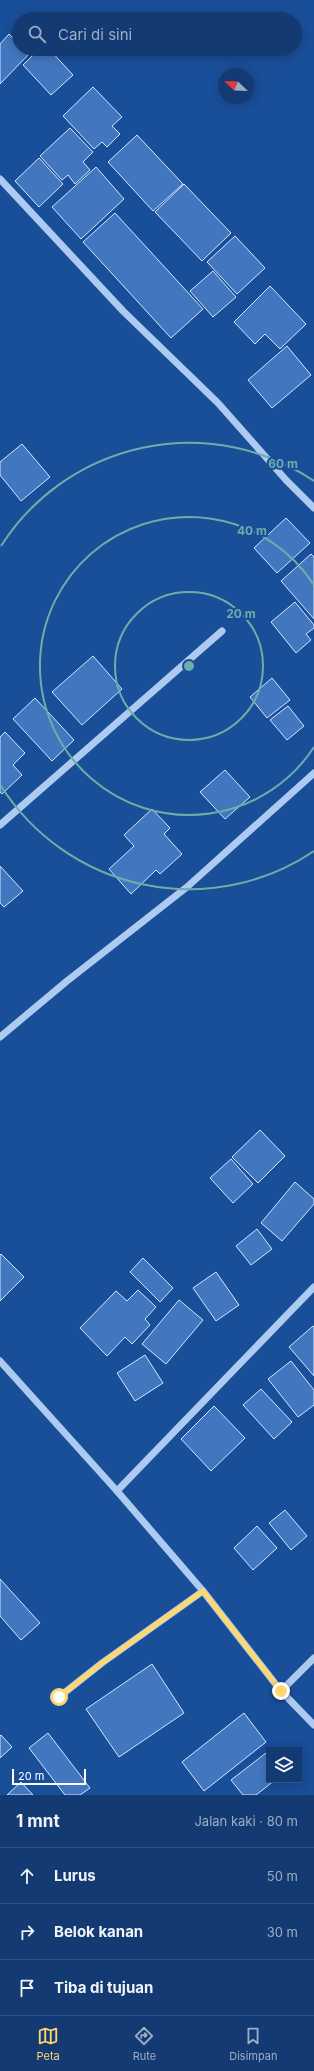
<!DOCTYPE html>
<html lang="id">
<head>
<meta charset="utf-8">
<style>
  body { margin:0; font-family:Inter,sans-serif; background:#1c4177; color:#f1f3f6 }
  .controls { position:absolute; right:12px; bottom:12px; display:grid; overflow:hidden; border-radius:0px; box-shadow:0 2px 10px #0003 }
  .controls button { width:36px; height:36px; display:grid; place-items:center; padding:0; border:0; border-bottom:1px solid #325484; background:#133a72; color:#f1f3f6; font:20px sans-serif }
  .compass { position:absolute; left:218px; top:68px; width:36px; height:36px; border-radius:50%; background:#133a72; box-shadow:0 2px 10px #0003; rotate:293deg }
  .scale { position:absolute; left:12px; bottom:10px; width:74px; box-sizing:border-box; padding-left:4px; border:2px solid #fff; border-top:0; font-size:11px; line-height:14px; white-space:nowrap; color:#fff; -webkit-text-stroke:3px #194e98; paint-order:stroke }
  .stop { position:absolute; width:12px; height:12px; margin:-9px; border:3px solid #ffd86d; border-radius:50%; background:#fff }
  .stop.end { background:#ffd86d; border-color:#fff; box-shadow:0 1px 4px #0008 }
  .list { margin:0; padding:0; list-style:none }
  h2 { display:flex; justify-content:space-between; align-items:center; height:52px; margin:0; padding:0 16px; font-size:17px }
  h2 small { font-size:13px; font-weight:400; color:#9dadc4 }
  .list li { display:grid; grid-template-columns:26px 1fr auto; gap:12px; align-items:center; box-sizing:border-box; height:56px; padding:0 16px; border-top:1px solid #325484 }
  .list b { display:block; font-size:15px; white-space:nowrap }
  .list em { font-size:13px; font-style:normal; color:#9dadc4 }
  .icon { flex:none; width:22px; height:22px; fill:none; stroke:currentColor; stroke-width:2; stroke-linecap:round; stroke-linejoin:round }
  .map { position:relative; flex:none; width:314px; height:1795px; overflow:hidden }
  .search { position:absolute; background:#133a72; box-shadow:0 2px 10px #0003; left:12px; right:12px; top:12px; height:44px; display:flex; align-items:center; gap:10px; box-sizing:border-box; padding:0 14px; border-radius:22px; color:#9dadc4; font-size:15px }
  .sheet { height:220px; background:#133a72 }
  nav { display:flex; justify-content:space-around; align-items:center; box-sizing:border-box; height:56px; border-top:1px solid #325484; background:#133a72; font-size:11px; color:#9dadc4 }
  nav a { display:grid; justify-items:center; gap:2px }
  nav .on { color:#ffd86d }
  .map>svg:first-child { display:block }
  .building { fill:#4277bf; stroke:#d5e5fc }
  .lines { fill:none; stroke-linecap:round; stroke-linejoin:round }
  .minor { stroke:#adcaf1; stroke-width:7 }
  .route { stroke:#ffd86d; stroke-width:5 }
  .ring { fill:none; stroke:#6fada8; stroke-width:2 }
  .centre { fill:#6fada8; stroke:#194e98; stroke-width:2 }
  .ring-label { font-size:12px; text-anchor:middle; font-weight:bold; fill:#6fada8; stroke:#194e98; stroke-width:4; stroke-linejoin:round; paint-order:stroke }
</style>
</head>
<body>
<div class="map">
<svg width="314" height="1795" viewBox="0 0 314 1795">
  <rect width="100%" height="100%" fill="#194e98"/>
  <g class="building">
    <polygon points="9,34 19,44 19,49 24,49 29,54 0,84 0,44"/>
    <polygon points="39,49 49,49 73,75 51,95 23,65"/>
    <polygon points="93,87 122,117 112,126 120,134 107,147 102,142 94,149 63,116"/>
    <polygon points="70,128 93,152 83,162 90,170 75,184 68,175 62,180 40,156"/>
    <polygon points="137,135 183,184 153,211 108,162"/>
    <polygon points="39,158 63,184 39,207 15,181"/>
    <polygon points="96,167 124,199 81,239 52,207"/>
    <polygon points="184,184 231,233 202,261 155,212"/>
    <polygon points="115,213 203,309 171,338 83,242"/>
    <polygon points="235,236 265,268 237,294 207,262"/>
    <polygon points="213,271 236,297 213,317 190,291"/>
    <polygon points="270,286 306,324 280,349 265,334 255,344 234,322"/>
    <polygon points="287,346 311,375 272,408 248,380"/>
    <polygon points="22,444 50,477 21,501 0,475 0,462"/>
    <polygon points="286,518 310,543 277,573 254,548"/>
    <polygon points="311,554 314,557 314,619 281,581"/>
    <polygon points="295,602 314,625 314,628 306,634 311,640 296,653 271,622"/>
    <polygon points="93,656 122,689 82,725 52,692"/>
    <polygon points="272,678 290,700 267,718 250,697"/>
    <polygon points="35,698 74,740 52,761 13,719"/>
    <polygon points="288,706 304,726 287,740 270,720"/>
    <polygon points="5,732 25,753 13,765 22,775 2,794 0,792 0,737"/>
    <polygon points="225,770 250,797 225,819 200,792"/>
    <polygon points="152,809 170,828 164,834 182,854 160,874 156,870 131,894 109,869 134,846 124,835"/>
    <polygon points="0,866 23,891 4,907 0,903"/>
    <polygon points="260,1130 285,1156 258,1183 232,1157"/>
    <polygon points="231,1159 253,1184 233,1203 210,1178"/>
    <polygon points="295,1182 314,1199 314,1204 282,1241 261,1223"/>
    <polygon points="257,1229 272,1249 251,1265 236,1246"/>
    <polygon points="1,1254 24,1277 0,1301 0,1255"/>
    <polygon points="143,1258 173,1288 160,1302 130,1272"/>
    <polygon points="216,1272 239,1305 216,1321 193,1288"/>
    <polygon points="138,1290 156,1307 145,1319 150,1325 132,1344 125,1337 107,1356 80,1328 116,1291 127,1301"/>
    <polygon points="179,1300 203,1320 166,1364 142,1344"/>
    <polygon points="313,1326 314,1327 314,1376 289,1347"/>
    <polygon points="145,1355 163,1383 135,1401 117,1373"/>
    <polygon points="291,1361 314,1390 314,1405 298,1417 268,1379"/>
    <polygon points="261,1389 292,1422 274,1439 243,1405"/>
    <polygon points="214,1406 245,1438 211,1471 181,1439"/>
    <polygon points="285,1510 307,1536 291,1550 269,1523"/>
    <polygon points="257,1526 277,1548 253,1570 234,1548"/>
    <polygon points="0,1579 40,1623 21,1640 0,1616"/>
    <polygon points="152,1664 184,1713 119,1757 86,1709"/>
    <polygon points="244,1713 266,1742 204,1791 182,1762"/>
    <polygon points="48,1733 90,1788 80,1795 65,1795 29,1748"/>
    <polygon points="1,1735 12,1747 0,1758 0,1736"/>
    <polygon points="266,1753 269,1758 269,1780 275,1780 256,1795 243,1795 231,1780"/>
    <polygon points="21,1782 33,1795 7,1795"/>
  </g>
  <g class="lines">
    <g class="minor">
      <polyline points="0,179 123,311 218,403 286,480 314,508"/>
      <polyline points="0,825 222,631"/>
      <polyline points="0,1037 67,981 187,887 314,773"/>
      <polyline points="0,1361 117,1491 203,1591 281,1691 314,1725"/>
      <polyline points="117,1491 314,1287"/>
      <polyline points="281,1691 314,1658"/>
      <polyline points="59,1697 102,1663 203,1591"/>
    </g>
  </g>
  <g class="lines">
    <polyline class="route" points="59,1697 102,1663 203,1591 281,1691"/>
  </g>
  <g class="ring">
    <circle cx="189" cy="666" r="74"/>
    <path d="M314 747A149 149 0 1 1 314 585"/>
    <path d="M314 851A223 223 0 0 1 1 786M1 546A223 223 0 0 1 314 481"/>
  </g>
  <circle cx="189" cy="666" r="6" class="centre"/>
  <g class="ring-label">
    <text x="283" y="468">60 m</text>
    <text x="252" y="535">40 m</text>
    <text x="241" y="618">20 m</text>
  </g>
</svg>
<div class="controls">
<button><svg class="icon" aria-label="layers" viewBox="0 0 24 24"><path d="M12 4l9 5-9 5-9-5zM3 14l9 5 9-5"/></svg></button>
</div>
<svg class="compass" viewBox="-18 -18 36 36"><path d="M0-13l5 13h-10z" fill="#e53935"/><path d="M0 13l5-13h-10z" fill="#9dadc4"/></svg>
<div class="scale">20 m</div>
<div class="stop" style="left:59px;top:1697px"></div>
<div class="stop end" style="left:281px;top:1691px"></div>
<div class="search"><svg class="icon" aria-label="search" viewBox="0 0 24 24"><circle cx="10" cy="10" r="6"/><path d="M15 15l6 6"/></svg>Cari di sini</div>
</div>
<section class="sheet">
<h2>1 mnt<small>Jalan kaki · 80 m</small></h2>
<ul class="list">
<li><svg class="icon" aria-label="ahead" viewBox="0 0 24 24"><path d="M12 20V5M6 11l6-6 6 6"/></svg><div><b>Lurus</b></div><em>50 m</em></li>
<li><svg class="icon" aria-label="right" viewBox="0 0 24 24"><path d="M7 20v-9h11M14 6l5 5-5 5"/></svg><div><b>Belok kanan</b></div><em>30 m</em></li>
<li><svg class="icon" aria-label="arrive" viewBox="0 0 24 24"><path d="M6 21V4h12l-3 4 3 4H6"/></svg><div><b>Tiba di tujuan</b></div></li>
</ul>
</section>
<nav>
<a class="on"><svg class="icon" aria-label="map" viewBox="0 0 24 24"><path d="M3 6l6-2 6 2 6-2v14l-6 2-6-2-6 2zM9 4v14M15 6v14"/></svg>Peta</a>
<a><svg class="icon" aria-label="directions" viewBox="0 0 24 24"><path d="M12 3l9 9-9 9-9-9zM9 14v-3h6M13 9l2 2-2 2"/></svg>Rute</a>
<a><svg class="icon" aria-label="saved" viewBox="0 0 24 24"><path d="M7 4h10v16l-5-4-5 4z"/></svg>Disimpan</a>
</nav>
</body>
</html>
